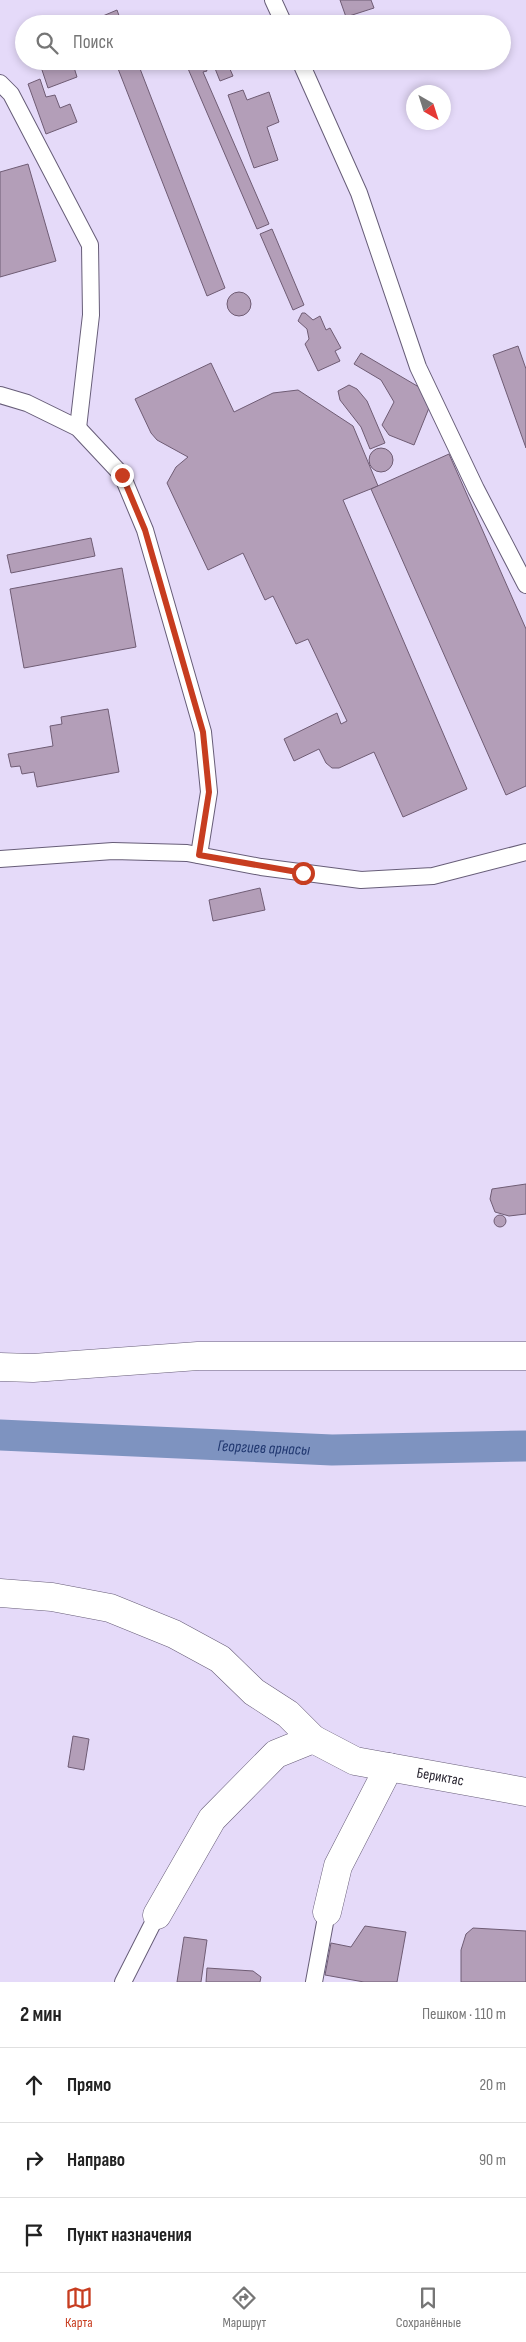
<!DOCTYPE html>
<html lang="ru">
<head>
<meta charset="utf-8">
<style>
  body { margin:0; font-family:"Sofia Sans Condensed",sans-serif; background:#f2f2f2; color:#222 }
  .compass { position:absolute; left:406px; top:85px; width:45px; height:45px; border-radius:50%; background:#fff; box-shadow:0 2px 8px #0003; rotate:141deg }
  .stop { position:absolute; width:15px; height:15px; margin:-11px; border:4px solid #c73d20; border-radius:50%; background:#fff }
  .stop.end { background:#c73d20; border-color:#fff; box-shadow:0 1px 5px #0008 }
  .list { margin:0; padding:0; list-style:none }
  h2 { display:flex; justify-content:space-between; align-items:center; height:65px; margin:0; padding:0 20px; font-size:21px }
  h2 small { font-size:16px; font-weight:400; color:#767676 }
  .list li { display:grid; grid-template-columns:32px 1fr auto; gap:15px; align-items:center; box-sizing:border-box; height:75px; padding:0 20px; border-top:1px solid #e0e0e0 }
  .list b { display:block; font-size:19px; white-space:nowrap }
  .list em { font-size:16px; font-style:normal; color:#767676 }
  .icon { flex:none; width:28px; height:28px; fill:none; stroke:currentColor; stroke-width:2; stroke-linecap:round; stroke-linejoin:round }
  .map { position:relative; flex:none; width:526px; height:1982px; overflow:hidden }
  .search { position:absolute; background:#fff; box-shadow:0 2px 8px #0003; left:15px; right:15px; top:15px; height:55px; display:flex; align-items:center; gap:12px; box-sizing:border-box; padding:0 18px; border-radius:28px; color:#767676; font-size:19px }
  .sheet { height:290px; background:#fff }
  nav { display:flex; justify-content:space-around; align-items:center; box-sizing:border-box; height:70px; border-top:1px solid #e0e0e0; background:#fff; font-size:14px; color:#767676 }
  nav a { display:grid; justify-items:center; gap:2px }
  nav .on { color:#c73d20 }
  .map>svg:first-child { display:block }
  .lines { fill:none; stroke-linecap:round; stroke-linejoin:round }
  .canal { stroke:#7e93c0; stroke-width:31 }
  .building { fill:#b39eb8; stroke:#6f5c74 }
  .lane-casing { stroke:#675d78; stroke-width:18 }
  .street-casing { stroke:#675d78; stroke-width:29 }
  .lane { stroke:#fff; stroke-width:16 }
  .street { stroke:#fff; stroke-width:28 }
  .route { stroke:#c73d20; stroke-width:6 }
  .labels { text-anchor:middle; stroke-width:4; stroke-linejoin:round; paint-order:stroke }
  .street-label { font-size:15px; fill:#27232f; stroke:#e5daf9 }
  .water-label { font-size:16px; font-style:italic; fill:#20376f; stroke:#e5daf9 }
</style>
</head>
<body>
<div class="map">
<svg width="526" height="1982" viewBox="0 0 526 1982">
  <rect width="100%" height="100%" fill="#e5daf9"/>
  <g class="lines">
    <path class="canal" id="s1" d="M0,1435L332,1450L526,1446"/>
  </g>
  <g class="building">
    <polygon points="340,0 371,0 374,8 346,17"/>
    <polygon points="117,10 122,24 101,24 98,18"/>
    <polygon points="221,18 223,24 205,24"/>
    <polygon points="39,61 72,61 77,77 48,88"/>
    <polygon points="115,61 137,61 225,288 207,296"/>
    <polygon points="187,61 203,61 207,71 203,72 269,224 257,229 186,64"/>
    <polygon points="212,61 239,61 239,63 229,67 233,76 220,81"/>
    <polygon points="40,79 46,97 55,95 60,108 70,104 77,122 46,134 28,84"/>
    <polygon points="243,90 247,100 269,92 279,122 267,127 278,160 254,168 228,95"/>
    <polygon points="28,164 56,261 0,277 0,172"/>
    <polygon points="272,229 304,305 293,310 260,234"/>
    <circle cx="239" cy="304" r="12"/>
    <polygon points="302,313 305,313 313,320 320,316 326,330 330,328 341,348 335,351 340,361 318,371 305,344 309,339 307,329 298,321"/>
    <polygon points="518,346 526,369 526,448 493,355"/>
    <polygon points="361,353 424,390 431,403 414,445 389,435 382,425 394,402 381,380 354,364"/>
    <polygon points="211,363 234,412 273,393 298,390 353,426 378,486 343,500 467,789 403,817 374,752 339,768 332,768 326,763 319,749 294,761 284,739 337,713 341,724 347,721 308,639 296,644 273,596 265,600 243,553 208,570 167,483 176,467 188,457 157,440 151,433 135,399"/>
    <polygon points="349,385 357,389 367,401 385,443 370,449 361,427 340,400 338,391"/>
    <circle cx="381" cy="460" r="12"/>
    <polygon points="449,454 526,629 526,786 506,795 371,489"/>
    <polygon points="91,538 95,556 11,573 7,555"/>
    <polygon points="122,568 136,647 24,668 10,589"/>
    <polygon points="108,709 119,772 37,787 34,772 22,774 20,766 11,767 8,754 53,746 50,726 62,724 61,717"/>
    <polygon points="260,888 265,910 213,921 209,900"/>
    <polygon points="526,1184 526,1214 509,1216 495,1212 490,1199 492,1189"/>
    <circle cx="500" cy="1221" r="6"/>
    <polygon points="73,1736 89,1739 84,1770 68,1767"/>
    <polygon points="365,1926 406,1932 397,1982 364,1982 325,1975 331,1943 351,1947"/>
    <polygon points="473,1928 526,1931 526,1982 461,1982 461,1950 466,1934"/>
    <polygon points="184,1937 207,1940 201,1982 177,1982"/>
    <polygon points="207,1968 253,1971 261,1977 260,1982 206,1982"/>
  </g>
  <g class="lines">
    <g class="lane-casing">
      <g id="lane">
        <polyline points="273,0 284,24"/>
        <polyline points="300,61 359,193 418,367 476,489 526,585"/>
        <polyline points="0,83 11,94 90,245 91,315 78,428"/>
        <polyline points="0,395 27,403 78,428 122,475 145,530 203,732 209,792 199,855"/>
        <polyline points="0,859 113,851 187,853 261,867 361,880 433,876 526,852"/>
        <polyline points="123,1982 157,1915"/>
        <polyline points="314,1982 327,1912"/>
      </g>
    </g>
    <g class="street-casing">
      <g id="street">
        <polyline points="0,1367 33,1368 198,1356 526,1356"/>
        <path id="s2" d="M0,1593L52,1597L110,1608L174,1634L220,1659L254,1692L288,1714L313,1739L355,1761L526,1792"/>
        <polyline points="327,1912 338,1866 389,1767"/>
        <polyline points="157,1915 212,1819 276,1754 313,1739"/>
      </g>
    </g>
    <use href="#lane" class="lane"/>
    <use href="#street" class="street"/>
  </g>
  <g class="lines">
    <polyline class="route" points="122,475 145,530 203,732 209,792 199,855 303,873"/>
  </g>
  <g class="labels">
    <g class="street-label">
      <text dy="5" stroke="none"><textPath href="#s2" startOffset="490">Бериктас</textPath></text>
    </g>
    <g class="water-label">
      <text dy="6" stroke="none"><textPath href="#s1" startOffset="264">Георгиев арнасы</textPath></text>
    </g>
  </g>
</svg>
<svg class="compass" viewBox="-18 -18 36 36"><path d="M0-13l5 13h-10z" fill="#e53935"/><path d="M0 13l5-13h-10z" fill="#767676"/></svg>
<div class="stop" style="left:303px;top:873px"></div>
<div class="stop end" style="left:122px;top:475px"></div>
<div class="search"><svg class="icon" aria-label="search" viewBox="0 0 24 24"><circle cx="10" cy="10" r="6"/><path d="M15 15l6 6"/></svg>Поиск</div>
</div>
<section class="sheet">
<h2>2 мин<small>Пешком · 110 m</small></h2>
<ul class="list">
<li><svg class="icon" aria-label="ahead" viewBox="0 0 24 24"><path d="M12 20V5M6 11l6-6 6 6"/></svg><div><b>Прямо</b></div><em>20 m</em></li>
<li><svg class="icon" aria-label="right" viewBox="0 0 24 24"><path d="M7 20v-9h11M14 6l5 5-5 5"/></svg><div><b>Направо</b></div><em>90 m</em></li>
<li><svg class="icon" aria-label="arrive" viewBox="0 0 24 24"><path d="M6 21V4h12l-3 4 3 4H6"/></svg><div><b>Пункт назначения</b></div></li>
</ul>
</section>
<nav>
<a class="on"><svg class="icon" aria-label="map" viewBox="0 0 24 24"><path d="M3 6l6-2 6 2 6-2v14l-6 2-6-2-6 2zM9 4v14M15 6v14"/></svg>Карта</a>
<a><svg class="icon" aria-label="directions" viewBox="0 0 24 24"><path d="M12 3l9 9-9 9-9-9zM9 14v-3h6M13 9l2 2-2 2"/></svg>Маршрут</a>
<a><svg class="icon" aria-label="saved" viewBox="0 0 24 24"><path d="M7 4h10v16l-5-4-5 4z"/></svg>Сохранённые</a>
</nav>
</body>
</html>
